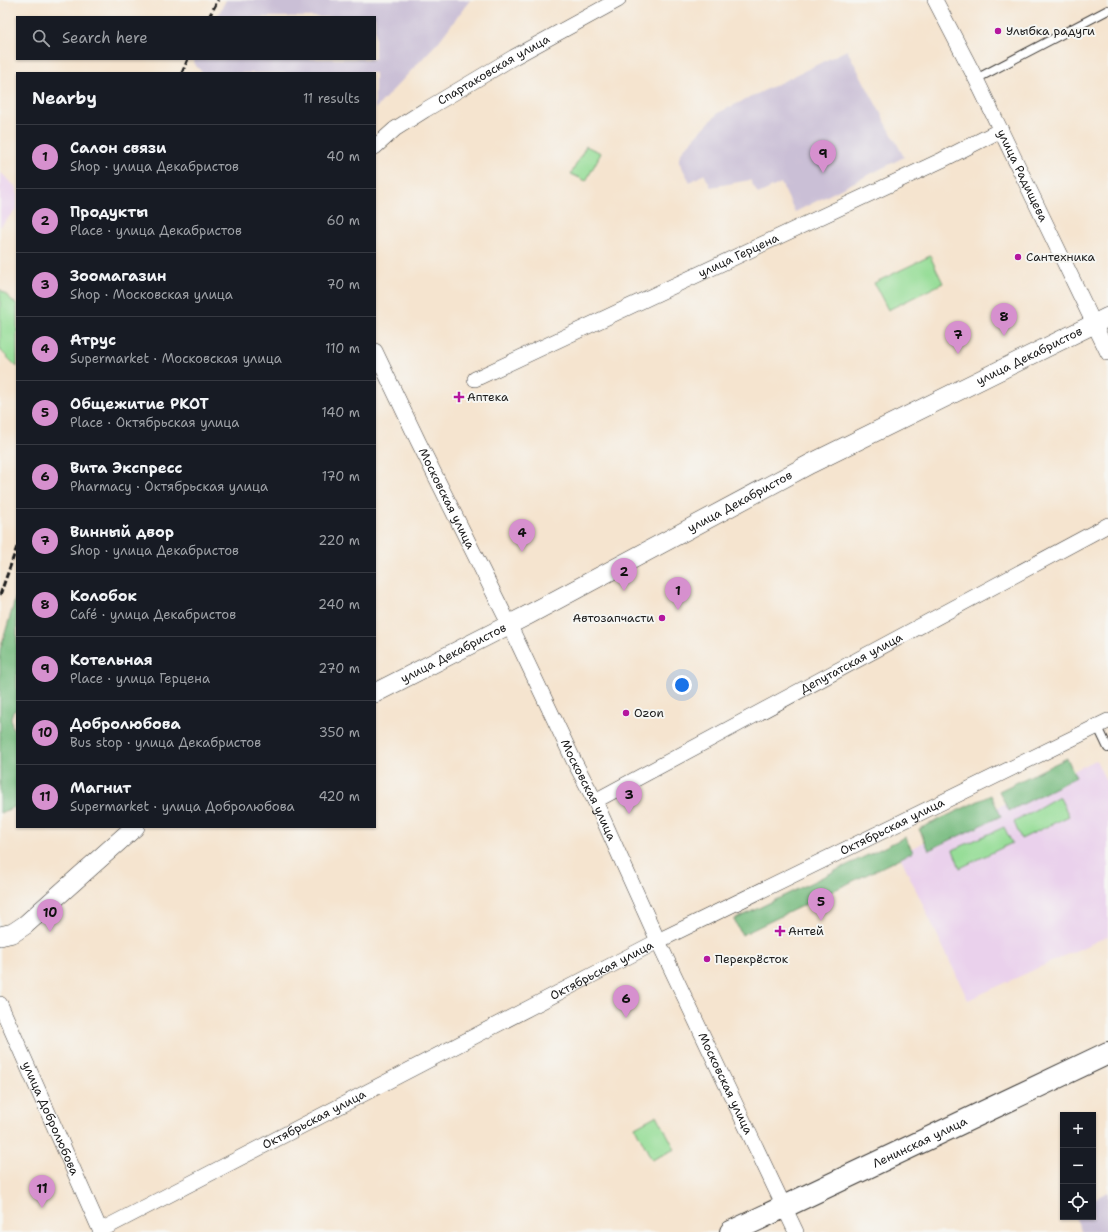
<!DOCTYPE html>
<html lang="en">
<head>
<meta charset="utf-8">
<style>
  body { margin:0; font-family:"Shantell Sans",sans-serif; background:#242831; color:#f1f3f6 }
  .controls { position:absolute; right:12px; bottom:12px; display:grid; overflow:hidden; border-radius:0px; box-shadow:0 1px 3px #0004 }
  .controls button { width:36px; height:36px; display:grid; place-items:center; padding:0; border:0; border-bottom:1px solid #363941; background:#171b24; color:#f1f3f6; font:20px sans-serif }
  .you { position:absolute; left:682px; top:685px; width:14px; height:14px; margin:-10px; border:3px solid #fff; border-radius:50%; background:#1a73e8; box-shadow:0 0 0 6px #1a73e833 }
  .badge { display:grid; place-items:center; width:26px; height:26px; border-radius:50%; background:#d690ce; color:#111; font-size:13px; font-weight:700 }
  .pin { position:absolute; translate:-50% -33px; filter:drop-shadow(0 1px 2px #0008) }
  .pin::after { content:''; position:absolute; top:21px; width:14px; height:12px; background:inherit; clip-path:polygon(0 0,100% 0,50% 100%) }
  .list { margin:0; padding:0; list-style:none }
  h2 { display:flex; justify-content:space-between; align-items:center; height:52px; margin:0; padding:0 16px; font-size:17px }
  h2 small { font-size:13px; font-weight:400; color:#9ea1a6 }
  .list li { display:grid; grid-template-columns:26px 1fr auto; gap:12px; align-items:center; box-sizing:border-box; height:64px; padding:0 16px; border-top:1px solid #363941 }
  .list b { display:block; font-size:15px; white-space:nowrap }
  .list p { margin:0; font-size:13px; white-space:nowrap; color:#9ea1a6 }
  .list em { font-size:13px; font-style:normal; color:#9ea1a6 }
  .icon { flex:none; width:22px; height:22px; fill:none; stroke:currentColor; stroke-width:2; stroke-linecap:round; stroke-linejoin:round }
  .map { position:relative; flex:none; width:1108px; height:1232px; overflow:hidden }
  .search { position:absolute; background:#171b24; box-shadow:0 1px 3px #0004; left:16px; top:16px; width:360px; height:44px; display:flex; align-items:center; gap:10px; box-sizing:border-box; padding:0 14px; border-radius:0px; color:#9ea1a6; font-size:15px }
  .panel { position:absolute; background:#171b24; box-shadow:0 1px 3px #0004; left:16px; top:72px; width:360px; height:756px; border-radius:0px }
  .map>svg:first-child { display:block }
  .built { fill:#ead1ec }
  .industrial { fill:#cabfd6 }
  .green { fill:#96dd97; stroke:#597c5a }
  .forest { fill:#78bc80; stroke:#4a6c4e }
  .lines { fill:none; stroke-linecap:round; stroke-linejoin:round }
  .service-casing { stroke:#3d3a37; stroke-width:10 }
  .minor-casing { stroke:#3d3a37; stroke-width:16 }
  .tertiary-casing { stroke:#3d3a37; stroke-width:20 }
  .secondary-casing { stroke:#3d3a37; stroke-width:24 }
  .service { stroke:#fff; stroke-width:8 }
  .minor { stroke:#fff; stroke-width:15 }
  .tertiary { stroke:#fff; stroke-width:19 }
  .secondary { stroke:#fff; stroke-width:22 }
  .rail { stroke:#1c1c1c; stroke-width:3; stroke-dasharray:6 3; stroke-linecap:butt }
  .poi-dot { fill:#b5179e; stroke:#f6f6f2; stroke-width:1.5 }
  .labels { text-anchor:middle; stroke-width:4; stroke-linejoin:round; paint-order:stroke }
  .poi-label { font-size:12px; fill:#1c1c1c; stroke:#f6f6f2; text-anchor:start }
  .street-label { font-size:12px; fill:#1c1c1c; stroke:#f6f6f2 }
</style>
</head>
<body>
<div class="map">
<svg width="1108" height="1232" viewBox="0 0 1108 1232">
  <rect width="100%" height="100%" fill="#f6f6f2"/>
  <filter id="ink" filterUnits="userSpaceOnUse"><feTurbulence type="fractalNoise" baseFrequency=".025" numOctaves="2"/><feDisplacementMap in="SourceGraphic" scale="8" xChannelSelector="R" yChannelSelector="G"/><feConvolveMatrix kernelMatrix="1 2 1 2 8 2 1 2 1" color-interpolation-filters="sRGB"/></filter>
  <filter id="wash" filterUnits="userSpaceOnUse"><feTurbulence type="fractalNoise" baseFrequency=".012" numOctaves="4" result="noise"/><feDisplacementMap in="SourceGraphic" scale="16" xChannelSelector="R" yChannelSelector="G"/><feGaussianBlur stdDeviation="0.9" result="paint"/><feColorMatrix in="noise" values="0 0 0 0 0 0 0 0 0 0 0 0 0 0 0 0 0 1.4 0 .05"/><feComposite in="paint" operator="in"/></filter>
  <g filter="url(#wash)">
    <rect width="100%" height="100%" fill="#f5e4cf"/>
    <g class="built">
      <polygon points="0,172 17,188 17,208 0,227"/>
      <polygon points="1096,760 1108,785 1108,936 968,1000 899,854"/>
    </g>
    <g class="industrial">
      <polygon points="226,0 470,0 439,41 375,109 375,73 203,73 193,63 195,59 375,59 375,17 217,17"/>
      <polygon points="847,50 904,157 795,212 781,183 758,194 750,180 711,187 704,174 690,182 679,162 679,157 682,151 718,113"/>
      <polygon points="1108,1192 1108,1232 1082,1232 1075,1217 1093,1217 1093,1199"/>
    </g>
    <g class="green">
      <polygon points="586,146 601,153 586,181 571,174"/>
      <polygon points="930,256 943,283 888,310 874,283"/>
      <polygon points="0,289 17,305 17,367 0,350"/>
      <polygon points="1059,796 1069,816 1021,839 1014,822"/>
      <polygon points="1004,827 1012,843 960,868 953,850"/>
      <polygon points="657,1115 675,1149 652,1160 635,1127"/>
    </g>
    <g class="forest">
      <polygon points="17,593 17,709 13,712 11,718 12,726 17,738 17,806 0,813 0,650"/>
      <polygon points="1067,758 1076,777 1009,811 999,791"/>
      <polygon points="991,795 1001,816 929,850 919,829"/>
      <polygon points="905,837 913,852 742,935 734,920"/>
    </g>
  </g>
  <g filter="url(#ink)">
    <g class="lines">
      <g class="service-casing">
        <g id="service">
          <polyline points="976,79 1108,10"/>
          <polyline points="1098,727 1108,748"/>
        </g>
      </g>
      <g class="minor-casing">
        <g id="minor">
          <path id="s1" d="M935,0L976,79L1108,353"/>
          <path id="s2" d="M375,147L395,129L425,110L514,57L618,0"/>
          <path id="s3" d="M375,351L418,441L509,624L574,761L595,801L658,941L796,1232"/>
          <path id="s4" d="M475,379L942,160L1001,130"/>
          <path id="s5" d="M595,801L1108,525"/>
          <path id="s6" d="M0,1004L101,1232"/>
          <path id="s7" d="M101,1230L658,941L1108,721"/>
        </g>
      </g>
      <g class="tertiary-casing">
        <g id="tertiary">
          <path id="s8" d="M375,693L528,615L810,464L1108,317"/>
          <polyline points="0,936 13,933 25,925 135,827"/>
        </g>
      </g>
      <g class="secondary-casing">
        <g id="secondary">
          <path id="s9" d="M731,1232L1108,1053"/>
        </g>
      </g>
      <use href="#service" class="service"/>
      <use href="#minor" class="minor"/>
      <use href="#tertiary" class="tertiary"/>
      <use href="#secondary" class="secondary"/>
      <g class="rail">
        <polyline points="209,17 218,0"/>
        <polyline points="182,73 188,59"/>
        <polyline points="0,595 17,547"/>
      </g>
    </g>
  </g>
  <g class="poi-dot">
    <circle cx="998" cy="31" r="4"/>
    <circle cx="1018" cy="257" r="4"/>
    <path d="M457 391h4v4h4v4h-4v4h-4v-4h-4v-4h4z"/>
    <circle cx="662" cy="618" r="4"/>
    <circle cx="626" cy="713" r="4"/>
    <path d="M778 925h4v4h4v4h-4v4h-4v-4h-4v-4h4z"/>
    <circle cx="707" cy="959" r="4"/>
  </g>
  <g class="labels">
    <g class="poi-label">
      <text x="1006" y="35">Улыбка радуги</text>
      <text x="1026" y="261">Сантехника</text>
      <text x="467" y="401">Аптека</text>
      <text x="654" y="622" text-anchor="end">Автозапчасти</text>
      <text x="634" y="717">Ozon</text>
      <text x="788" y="935">Антей</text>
      <text x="715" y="963">Перекрёсток</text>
    </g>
    <g class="street-label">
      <text dy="4" stroke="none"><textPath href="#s2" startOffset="142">Спартаковская улица</textPath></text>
      <text dy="4" stroke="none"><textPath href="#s1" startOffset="196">улица Радищева</textPath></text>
      <text dy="4" stroke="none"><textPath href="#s4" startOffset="291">улица Герцена</textPath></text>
      <text dy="4" stroke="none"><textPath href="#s8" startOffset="736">улица Декабристов</textPath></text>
      <text dy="4" stroke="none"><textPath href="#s3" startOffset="164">Московская улица</textPath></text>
      <text dy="4" stroke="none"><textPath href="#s8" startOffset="412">улица Декабристов</textPath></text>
      <text dy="4" stroke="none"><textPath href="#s8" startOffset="88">улица Декабристов</textPath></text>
      <text dy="4" stroke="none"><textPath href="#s5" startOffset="291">Депутатская улица</textPath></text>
      <text dy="4" stroke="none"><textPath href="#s3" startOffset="488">Московская улица</textPath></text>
      <text dy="4" stroke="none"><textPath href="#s7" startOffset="888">Октябрьская улица</textPath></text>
      <text dy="4" stroke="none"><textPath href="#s7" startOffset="564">Октябрьская улица</textPath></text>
      <text dy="4" stroke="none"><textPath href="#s3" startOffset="812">Московская улица</textPath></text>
      <text dy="4" stroke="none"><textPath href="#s6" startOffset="125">улица Добролюбова</textPath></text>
      <text dy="4" stroke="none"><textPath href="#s7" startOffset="240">Октябрьская улица</textPath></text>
      <text dy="4" stroke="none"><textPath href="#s9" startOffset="209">Ленинская улица</textPath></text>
    </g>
  </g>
</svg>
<div class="controls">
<button>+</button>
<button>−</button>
<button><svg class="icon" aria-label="locate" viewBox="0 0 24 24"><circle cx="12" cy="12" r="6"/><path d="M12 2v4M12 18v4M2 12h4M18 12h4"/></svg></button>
</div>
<div class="you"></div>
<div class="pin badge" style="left:678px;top:610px">1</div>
<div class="pin badge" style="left:624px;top:591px">2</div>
<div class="pin badge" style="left:629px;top:814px">3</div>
<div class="pin badge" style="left:522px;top:552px">4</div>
<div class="pin badge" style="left:821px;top:921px">5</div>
<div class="pin badge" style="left:626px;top:1018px">6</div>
<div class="pin badge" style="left:958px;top:354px">7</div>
<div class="pin badge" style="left:1004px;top:336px">8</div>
<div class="pin badge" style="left:823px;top:173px">9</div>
<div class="pin badge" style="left:50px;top:932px">10</div>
<div class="pin badge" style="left:42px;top:1208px">11</div>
<div class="search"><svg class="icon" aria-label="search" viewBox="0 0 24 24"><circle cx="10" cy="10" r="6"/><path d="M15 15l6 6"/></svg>Search here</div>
<section class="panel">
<h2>Nearby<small>11 results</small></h2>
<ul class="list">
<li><span class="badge">1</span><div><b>Салон связи</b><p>Shop · улица Декабристов</p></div><em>40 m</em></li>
<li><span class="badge">2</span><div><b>Продукты</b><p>Place · улица Декабристов</p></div><em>60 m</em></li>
<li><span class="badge">3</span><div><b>Зоомагазин</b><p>Shop · Московская улица</p></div><em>70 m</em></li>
<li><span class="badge">4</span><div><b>Атрус</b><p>Supermarket · Московская улица</p></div><em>110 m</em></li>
<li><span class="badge">5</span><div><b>Общежитие РКОТ</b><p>Place · Октябрьская улица</p></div><em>140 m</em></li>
<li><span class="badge">6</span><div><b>Вита Экспресс</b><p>Pharmacy · Октябрьская улица</p></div><em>170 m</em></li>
<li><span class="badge">7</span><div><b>Винный двор</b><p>Shop · улица Декабристов</p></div><em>220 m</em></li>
<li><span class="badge">8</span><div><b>Колобок</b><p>Café · улица Декабристов</p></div><em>240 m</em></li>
<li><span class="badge">9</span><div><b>Котельная</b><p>Place · улица Герцена</p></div><em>270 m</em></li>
<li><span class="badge">10</span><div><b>Добролюбова</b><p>Bus stop · улица Декабристов</p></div><em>350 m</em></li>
<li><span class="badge">11</span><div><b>Магнит</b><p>Supermarket · улица Добролюбова</p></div><em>420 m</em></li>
</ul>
</section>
</div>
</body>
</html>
